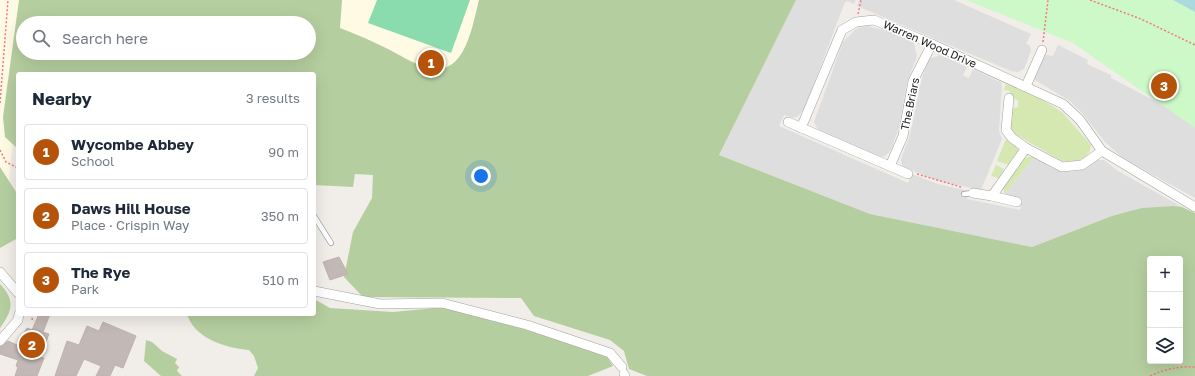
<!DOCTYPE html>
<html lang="en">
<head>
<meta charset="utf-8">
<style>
  body { margin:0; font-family:"Golos Text",sans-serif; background:#f6f6f7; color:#1f2937 }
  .controls { position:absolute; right:12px; bottom:12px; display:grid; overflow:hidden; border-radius:4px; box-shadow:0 4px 16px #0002 }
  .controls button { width:36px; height:36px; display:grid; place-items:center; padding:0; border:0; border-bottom:1px solid #e0e1e3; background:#fff; color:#1f2937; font:20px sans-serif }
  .you { position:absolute; left:481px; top:176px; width:14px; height:14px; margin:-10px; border:3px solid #fff; border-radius:50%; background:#1a73e8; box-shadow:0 0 0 6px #1a73e833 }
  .badge { display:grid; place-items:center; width:26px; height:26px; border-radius:50%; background:#b45309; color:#fff; font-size:13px; font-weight:700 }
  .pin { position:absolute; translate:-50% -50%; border:2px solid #fff; box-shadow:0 1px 4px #0006 }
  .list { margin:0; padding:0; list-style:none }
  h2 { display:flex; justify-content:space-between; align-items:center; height:52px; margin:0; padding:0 16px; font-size:17px }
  h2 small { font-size:13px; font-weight:400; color:#747a83 }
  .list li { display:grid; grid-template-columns:26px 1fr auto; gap:12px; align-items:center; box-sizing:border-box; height:56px; margin:0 8px 8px; padding:0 8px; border:1px solid #e0e1e3; border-radius:4px }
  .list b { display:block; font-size:15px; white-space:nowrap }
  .list p { margin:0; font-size:13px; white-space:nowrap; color:#747a83 }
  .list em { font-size:13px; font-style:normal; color:#747a83 }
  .icon { flex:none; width:22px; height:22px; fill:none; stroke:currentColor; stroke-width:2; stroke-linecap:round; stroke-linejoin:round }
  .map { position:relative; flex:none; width:1195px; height:376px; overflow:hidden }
  .search { position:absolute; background:#fff; box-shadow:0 4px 16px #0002; left:16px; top:16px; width:300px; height:44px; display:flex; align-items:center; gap:10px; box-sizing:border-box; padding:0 14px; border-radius:22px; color:#747a83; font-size:15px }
  .panel { position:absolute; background:#fff; box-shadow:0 4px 16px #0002; left:16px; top:72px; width:300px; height:244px; border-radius:4px }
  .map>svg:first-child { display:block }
  .residential { fill:#dfdede }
  .education { fill:#fefae4 }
  .grass { fill:#d6e8b1 }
  .forest { fill:#b5ce9f; fill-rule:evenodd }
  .park { fill:#cdf8c8 }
  .pitch { fill:#8adcaf }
  .water { fill:#abdadc }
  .building { fill:#c2b8b5; stroke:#c2b1ab }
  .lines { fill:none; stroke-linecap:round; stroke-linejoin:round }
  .service-casing { stroke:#a2a2a2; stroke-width:6 }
  .minor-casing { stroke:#a2a2a2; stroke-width:10 }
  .path { stroke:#f5767e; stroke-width:1.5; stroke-dasharray:2 2; stroke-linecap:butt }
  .service { stroke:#fff; stroke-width:4.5 }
  .minor { stroke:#fff; stroke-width:9 }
  .labels { text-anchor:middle; stroke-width:3; stroke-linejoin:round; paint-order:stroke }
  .street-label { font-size:11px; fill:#212121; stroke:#fff }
</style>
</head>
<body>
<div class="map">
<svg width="1195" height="376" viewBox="0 0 1195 376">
  <rect width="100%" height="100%" fill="#f1ede8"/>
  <g class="residential">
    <polygon points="796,0 856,0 854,4 847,1 845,2 804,110 797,117 792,118 784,115 779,126 908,183 912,174 938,184 969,191 967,199 1020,210 1023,200 1005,194 1034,157 1052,168 1064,172 1079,171 1098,160 1104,160 1118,171 1182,207 1173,206 1083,227 1032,247 870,214 719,155"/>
    <polygon points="859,0 954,0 1031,34 1026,44 1030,46 1031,51 1024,69 1018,72 1011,71 857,6"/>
    <polygon points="866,26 884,30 913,41 917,56 907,82 899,127 891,150 885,156 879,157 818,130 814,122 843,42 856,29"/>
    <polygon points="1058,45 1088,60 1087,64 1111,75 1111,78 1195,122 1195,198 1137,166 1122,157 1105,142 1083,114 1070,101 1035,80 1034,76 1042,57 1046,55 1053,56"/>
    <polygon points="940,55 967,67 963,75 966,77 969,78 973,69 1002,83 999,131 1002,139 981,190 939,181 905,168 902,165 901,159 910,135 922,77 929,59"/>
  </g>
  <g class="education">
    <polygon points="0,0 29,0 23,23 18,74 18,96 7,197 0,202"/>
    <polygon points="300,0 497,0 458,88 329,39"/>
  </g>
  <g class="grass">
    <path d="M1006,84L1038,97L1062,112L1091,145C1090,160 1075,163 1062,161L1013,133C1008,126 1008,114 1013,108L1018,107V100L1014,99L1009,91L1004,90Z"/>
    <polygon points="1006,139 1019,150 1009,165 997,161"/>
    <polygon points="1028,157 1034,157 1005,194 1003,188 1024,159"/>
    <polygon points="996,165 1004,169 999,178 991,176"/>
  </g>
  <g class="forest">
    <path d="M19,0H342L340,28C356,34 372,41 388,49C415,63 446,87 465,47C472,33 475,15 479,0H796L719,155L870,214L1032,247L1112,216L1142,208L1173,206L1182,207L1195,213V376H647L629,369L624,351L610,340L534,316L521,298L363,297L344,277L353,232L372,198L373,175L355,174L353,187L314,185V74H18V149L5,137L3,117ZM23,23H309V53H23ZM1150,259H1180V361H1150Z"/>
    <polygon points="0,167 18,195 18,238 0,248"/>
    <path d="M0,284C16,301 12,311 0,328Z"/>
    <path d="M314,299L330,308L393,312L445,307L501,322L606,355L613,366L588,376H254L258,368L254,356L249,350C225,348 194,338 187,314H314Z"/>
    <polygon points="146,340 152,342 162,351 177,359 175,363 179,367 177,371 182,376 161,376 144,361"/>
  </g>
  <polygon class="park" points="966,0 1173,0 1195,12 1195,128 1073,43"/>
  <polygon class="pitch" points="377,0 470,0 451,53 368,23"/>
  <polygon class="water" points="1173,0 1195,0 1195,12"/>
  <g class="building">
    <polygon points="339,257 348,274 330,280 323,262"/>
    <polygon points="39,314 50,314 43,332 49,334 40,357 44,358 37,376 15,376 18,367 16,366 18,360 0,354 0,347 8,341 17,345 27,328 32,330"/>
    <polygon points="103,322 136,336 123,368 115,365 110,376 96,376 101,366 84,359 76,376 55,376 67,341 79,345 87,326 99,331"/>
  </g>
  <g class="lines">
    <g class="service-casing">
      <g id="service">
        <polyline points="964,194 973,193"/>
        <polyline points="314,216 331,243"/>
      </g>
    </g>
    <g class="minor-casing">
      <g id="minor">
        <polyline points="1026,86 1042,50"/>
        <polyline points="1009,98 1006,130 1012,138 1026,148"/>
        <polyline points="788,122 908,174"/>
        <polyline points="801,128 842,30 856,22 874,20 932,44 1063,104 1080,120 1102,151 1195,207"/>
        <polyline points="890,166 903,136 913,81 932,44"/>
        <polyline points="973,193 992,196"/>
        <polyline points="1017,202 992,196 1026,148 1062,167 1082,165 1102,151"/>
        <polyline points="0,272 18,293"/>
        <polyline points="314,291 380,304 442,303 527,325 610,353 622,367"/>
        <polyline points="0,341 18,320 19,314"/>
        <polyline points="624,374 625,376"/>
      </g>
    </g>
    <g class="path">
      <polyline points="1090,0 1141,19 1195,45"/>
      <polyline points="858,14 861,0"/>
      <polyline points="1043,42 1048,0"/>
      <polyline points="0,103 8,0"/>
      <polyline points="0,150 6,162 18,168"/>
      <polyline points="917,174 961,187"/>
      <polyline points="33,314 32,320 34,321"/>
      <path d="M1150,376C1165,369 1179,366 1195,367"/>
    </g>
    <use href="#service" class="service"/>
    <use href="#minor" class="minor"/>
  </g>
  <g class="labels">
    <g class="street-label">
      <text transform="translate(930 44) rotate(24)" y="4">Warren Wood Drive</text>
      <text transform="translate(910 104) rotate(-78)" y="4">The Briars</text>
    </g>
  </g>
</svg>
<div class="controls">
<button>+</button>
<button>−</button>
<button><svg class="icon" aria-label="layers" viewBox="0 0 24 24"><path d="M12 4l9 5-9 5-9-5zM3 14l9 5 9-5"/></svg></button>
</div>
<div class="you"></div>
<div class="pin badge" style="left:431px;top:63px">1</div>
<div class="pin badge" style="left:32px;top:345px">2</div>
<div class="pin badge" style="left:1164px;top:86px">3</div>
<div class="search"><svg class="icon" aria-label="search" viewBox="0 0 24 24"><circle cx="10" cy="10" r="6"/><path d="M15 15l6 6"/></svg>Search here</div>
<section class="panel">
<h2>Nearby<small>3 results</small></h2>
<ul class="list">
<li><span class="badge">1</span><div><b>Wycombe Abbey</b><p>School</p></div><em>90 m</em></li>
<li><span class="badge">2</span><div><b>Daws Hill House</b><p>Place · Crispin Way</p></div><em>350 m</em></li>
<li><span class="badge">3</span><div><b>The Rye</b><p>Park</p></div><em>510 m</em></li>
</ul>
</section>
</div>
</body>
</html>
